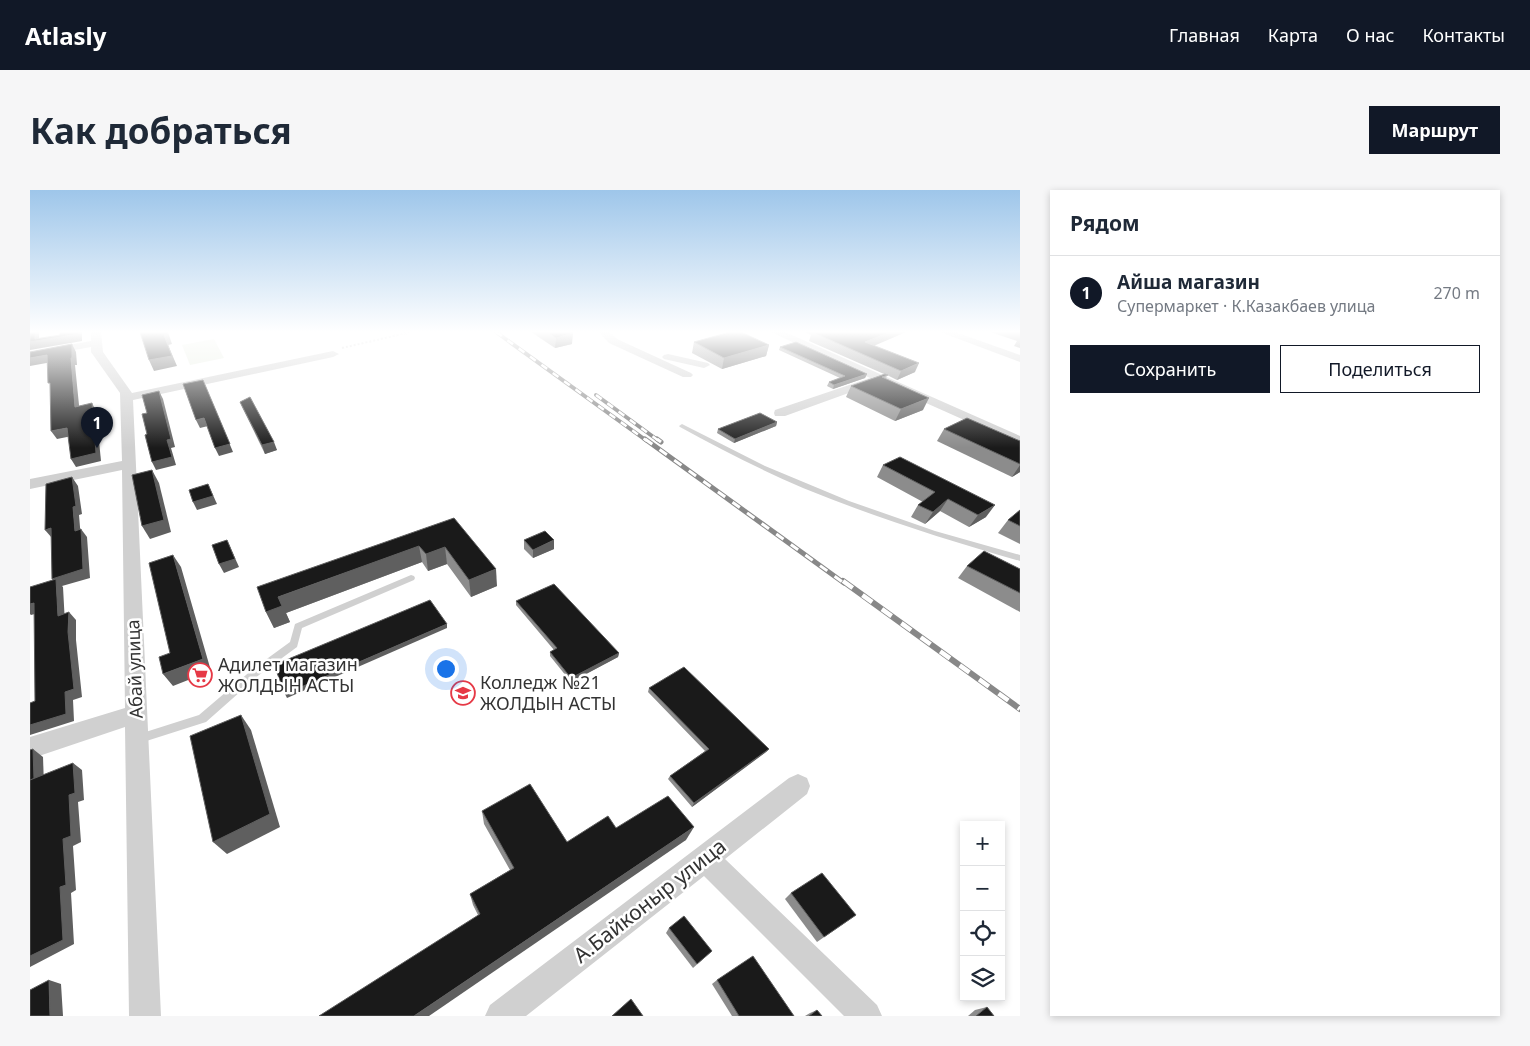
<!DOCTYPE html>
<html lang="ru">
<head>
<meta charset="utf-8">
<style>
  body { margin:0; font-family:"Noto Sans",sans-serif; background:#f6f6f7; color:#1f2937 }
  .controls { position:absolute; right:15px; bottom:15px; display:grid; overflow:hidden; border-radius:0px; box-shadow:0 2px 8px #0003 }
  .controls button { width:45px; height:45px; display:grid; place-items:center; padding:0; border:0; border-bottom:1px solid #e0e1e3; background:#fff; color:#1f2937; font:25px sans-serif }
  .you { position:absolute; left:415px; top:478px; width:18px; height:18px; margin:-12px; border:4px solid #fff; border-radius:50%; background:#1a73e8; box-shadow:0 0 0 8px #1a73e833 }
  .badge { display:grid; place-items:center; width:32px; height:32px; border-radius:50%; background:#111827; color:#fff; font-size:16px; font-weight:700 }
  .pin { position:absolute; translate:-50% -41px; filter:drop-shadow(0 1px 2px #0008) }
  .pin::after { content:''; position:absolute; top:26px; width:18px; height:15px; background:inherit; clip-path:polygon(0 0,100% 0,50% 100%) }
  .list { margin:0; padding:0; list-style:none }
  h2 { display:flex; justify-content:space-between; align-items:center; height:65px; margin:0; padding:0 20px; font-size:21px }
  h2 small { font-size:16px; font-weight:400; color:#747a83 }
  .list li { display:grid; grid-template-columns:32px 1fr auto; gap:15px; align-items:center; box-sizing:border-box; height:75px; padding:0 20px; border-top:1px solid #e0e1e3 }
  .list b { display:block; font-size:19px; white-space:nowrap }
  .list p { margin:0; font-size:16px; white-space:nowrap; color:#747a83 }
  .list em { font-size:16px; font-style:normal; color:#747a83 }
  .actions { display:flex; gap:10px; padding:15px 20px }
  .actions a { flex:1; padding:11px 0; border:1px solid #111827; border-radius:0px; text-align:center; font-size:18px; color:#111827 }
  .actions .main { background:#111827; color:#fff }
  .icon { flex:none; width:28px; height:28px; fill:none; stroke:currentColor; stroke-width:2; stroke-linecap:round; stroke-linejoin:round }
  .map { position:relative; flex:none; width:990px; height:826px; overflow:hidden; border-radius:0px }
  header { display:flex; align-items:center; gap:30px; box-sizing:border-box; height:70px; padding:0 25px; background:#111827; color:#fff }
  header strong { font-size:24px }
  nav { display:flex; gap:28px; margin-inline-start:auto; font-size:18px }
  .intro { display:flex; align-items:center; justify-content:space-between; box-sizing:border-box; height:120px; padding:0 30px }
  h1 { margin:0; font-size:35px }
  .button { padding:12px 22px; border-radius:0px; background:#111827; color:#fff; font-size:18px; font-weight:700 }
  main { display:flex; gap:30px; padding:0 30px }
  aside { flex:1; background:#fff; border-radius:0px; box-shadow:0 2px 8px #0003 }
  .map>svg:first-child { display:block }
  .green { fill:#e6ecdf }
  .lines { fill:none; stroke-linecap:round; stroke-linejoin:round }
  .path { stroke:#cdcdcd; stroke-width:2; stroke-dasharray:2 2; stroke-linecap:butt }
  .service { fill:#d0d0d0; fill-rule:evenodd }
  .minor { fill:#d0d0d0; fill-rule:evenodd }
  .rail-far2-casing { stroke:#888; stroke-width:4 }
  .rail-far1-casing { stroke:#888; stroke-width:5 }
  .rail-casing { stroke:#888; stroke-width:6 }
  .rail-far2 { stroke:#fff; stroke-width:2.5; stroke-dasharray:7; stroke-linecap:butt }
  .rail-far1 { stroke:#fff; stroke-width:3; stroke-dasharray:9; stroke-linecap:butt }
  .rail { stroke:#fff; stroke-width:4.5; stroke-dasharray:12; stroke-linecap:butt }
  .wall { fill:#8c8c8c }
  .shaded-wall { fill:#5f5f5f }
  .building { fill:#1a1a1a; stroke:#5f5f5f }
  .labels { text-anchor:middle; stroke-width:5; stroke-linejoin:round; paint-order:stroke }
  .poi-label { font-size:18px; fill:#333; stroke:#fff; text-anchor:start }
  .street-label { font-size:18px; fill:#333; stroke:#fff }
  .near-street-label { font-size:21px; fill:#333; stroke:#fff }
</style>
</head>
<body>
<header>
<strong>Atlasly</strong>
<nav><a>Главная</a><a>Карта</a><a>О нас</a><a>Контакты</a></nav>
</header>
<div class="intro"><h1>Как добраться</h1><a class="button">Маршрут</a></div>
<main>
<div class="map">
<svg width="990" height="826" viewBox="0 0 990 826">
  <rect width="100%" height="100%" fill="#fff"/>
  <polygon class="green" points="184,149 194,168 160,175 152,155"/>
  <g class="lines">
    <polyline class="path" points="312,158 381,142"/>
    <g class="service">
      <path d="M652,234L735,276L819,311L905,341L990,365V371C916,350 844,327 773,298C731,280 690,259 650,237L649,236Z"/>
      <polygon points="381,385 384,386 385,388 384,390 272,438 267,457 229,485 176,532 107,554 103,552 102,549 103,546 169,525 223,479 260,452 265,434"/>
    </g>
    <g class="minor">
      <polygon points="61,142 71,142 73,162 102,203 303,161 309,164 303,167 103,210 131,826 99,826 95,537 0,569 0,547 95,518 92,280 0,299 0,289 92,271 90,203 61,162 61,157 0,168 0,162 61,151"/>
      <polygon points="569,142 579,142 587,149 661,183 663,185 661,187 653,187 579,153"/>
      <polygon points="741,142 755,142 990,246 990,255 849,192 755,226 745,226 744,223 745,220 840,188"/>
      <polygon points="910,142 925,142 990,165 990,172"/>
      <polygon points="638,164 678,173 680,175 674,178 634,169 632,167 634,165"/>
      <polygon points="768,584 777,588 780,596 777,604 695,669 847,815 852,826 814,826 674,686 496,826 455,826 460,815 759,588"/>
    </g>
    <g class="rail-far2-casing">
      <g id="rail-far2">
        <polyline points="466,142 617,251"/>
        <polyline points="566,205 629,251"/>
      </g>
    </g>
    <g class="rail-far1-casing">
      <g id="rail-far1">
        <polyline points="615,249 814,393"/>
        <polyline points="627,249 631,252"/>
      </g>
    </g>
    <g class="rail-casing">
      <polyline id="rail" points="813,391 990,519"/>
    </g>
    <use href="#rail-far2" class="rail-far2"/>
    <use href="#rail-far1" class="rail-far1"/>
    <use href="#rail" class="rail"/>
  </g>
  <g class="wall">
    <polygon points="501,142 541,142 542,154 525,158"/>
    <polygon points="775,142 876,142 844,155 885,182 867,190 857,185 856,189 893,220 865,231 816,207 821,196 854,184 779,151 781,145"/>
    <polygon points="960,142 990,142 990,158 984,156 987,151"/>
    <polygon points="664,152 739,155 736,166 692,179 662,163"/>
    <polygon points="750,157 837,184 835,188 803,199 797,196 799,192 810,188 749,160"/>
    <polygon points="210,212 247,260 235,264 213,219"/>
    <polygon points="747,232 746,236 704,253 687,243 688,239"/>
    <polygon points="914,239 990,251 990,282 982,287 907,251"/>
    <polygon points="853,275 956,327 939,337 910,321 895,334 881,327 888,315 893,312 847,287"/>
    <polygon points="990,320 990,354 968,343 978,330"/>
    <polygon points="424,328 467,396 441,407 417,374 398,381 392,372 256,423 260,432 244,438 236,422"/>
    <polygon points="494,350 524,359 503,368 494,359"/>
    <polygon points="937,376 990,379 990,422 928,388"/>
    <polygon points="486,411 589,463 588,467 541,492 520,466 520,462 524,460 486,415"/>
    <polygon points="619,498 739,559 736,562 662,617 638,589 640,586 675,561 618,502"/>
    <polygon points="452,621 537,652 586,638 656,650 448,725 443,715 440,704 480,680 454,634"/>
    <polygon points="761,703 826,725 787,752 755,709"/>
    <polygon points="639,738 682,761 663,778 636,743"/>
    <polygon points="687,790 764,826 702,826 682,794"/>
    <polygon points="957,817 964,826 938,826 945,820"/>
    <polygon points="787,820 792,826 775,826 780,823"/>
  </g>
  <g class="shaded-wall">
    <polygon points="5,142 9,142 9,150 48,142 52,142 52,151 0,160 0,152 5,149"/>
    <polygon points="137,142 138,142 142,154 138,155 147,176 124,181 119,170 134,145"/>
    <polygon points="860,142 876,142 832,161 835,152"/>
    <polygon points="543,143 542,154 525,158 526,148"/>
    <polygon points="42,154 46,162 47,175 45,175 50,225 45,217 41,168"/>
    <polygon points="739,155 736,166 692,179 694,168"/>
    <polygon points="17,165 22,172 0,176 0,168"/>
    <polygon points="889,173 885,182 867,190 871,181"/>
    <polygon points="837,184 835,188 803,199 804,195"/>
    <polygon points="176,198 203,262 189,266 185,258"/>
    <polygon points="129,201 133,209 145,257 141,258 146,275 126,280 122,272 137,250"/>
    <polygon points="899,208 893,220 865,231 871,219"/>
    <polygon points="62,213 66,221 71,271 46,277 41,269"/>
    <polygon points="174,228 178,236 170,238 166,230"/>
    <polygon points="747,232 746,236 704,253 705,249"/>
    <polygon points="37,238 42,246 27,249 21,241"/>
    <polygon points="244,252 247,260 235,264 232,255"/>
    <polygon points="990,275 990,282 982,287"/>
    <polygon points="122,280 129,293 141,342 120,349 112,336"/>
    <polygon points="42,287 48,296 52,324 49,325 51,349 45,341 43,317"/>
    <polygon points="178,294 187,314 167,320 163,312"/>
    <polygon points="918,309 910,321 895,334 903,322"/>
    <polygon points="965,315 956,327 939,337 948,325"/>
    <polygon points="21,338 22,348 15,340"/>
    <polygon points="51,339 57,347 60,388 32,396 33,397 35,434 28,426 26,394 22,389"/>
    <polygon points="197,350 209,377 194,383 189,374"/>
    <polygon points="524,350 524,359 503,368 503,360"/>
    <polygon points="389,356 392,372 256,423 260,432 244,438 236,422 248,407"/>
    <polygon points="415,357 417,374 398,381 396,364"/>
    <polygon points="143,365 151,377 181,481 143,496 133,484 173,469"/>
    <polygon points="466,379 467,396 441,407 439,390"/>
    <polygon points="4,413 12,422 1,425 0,424 0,414"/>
    <polygon points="39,422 46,430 46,450 52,507 43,510 44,531 0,545 0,535 35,502"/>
    <polygon points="417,434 417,438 257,508 255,504"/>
    <polygon points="589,463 588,467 541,492 541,488"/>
    <polygon points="211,525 221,540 250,637 197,664 183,652"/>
    <polygon points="3,559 13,567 14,596 0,602 0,590"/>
    <polygon points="739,559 736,562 662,617 664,613"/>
    <polygon points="43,573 52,580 54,610 48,612 51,652 43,656 46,700 41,703 44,754 0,777 0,766 30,697 33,649"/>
    <polygon points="664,637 656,650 399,826 384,826"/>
    <polygon points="19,790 31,794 33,826 20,826"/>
  </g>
  <g class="building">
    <polygon points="0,142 5,142 5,149 30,145 30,142 48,142 48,144 0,152"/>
    <polygon points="110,142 137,142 138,144 134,145 142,166 119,170"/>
    <polygon points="517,142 541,142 543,143 526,148"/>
    <polygon points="700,142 711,142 739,155 694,168 664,152"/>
    <polygon points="782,142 860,142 835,152 889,173 871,181"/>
    <polygon points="766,152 837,184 804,195 799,192 815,186 750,157"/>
    <polygon points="42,154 42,168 41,168 45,217 62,213 66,263 41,269 37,238 21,241 20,193 18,193 17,165 0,168 0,162"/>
    <polygon points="855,184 858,185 852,187 899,208 871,219 821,196"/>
    <polygon points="173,190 200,254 185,258 174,228 166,230 153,194"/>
    <polygon points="129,201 141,249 137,250 142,267 122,272 115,245 117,244 112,224 117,223 112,205"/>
    <polygon points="220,207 244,252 232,255 210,212"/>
    <polygon points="730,223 747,232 705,249 688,239"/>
    <polygon points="937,228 990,251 990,274 914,239"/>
    <polygon points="870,267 965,315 948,325 918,309 903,322 888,315 905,302 853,275"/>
    <polygon points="122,280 134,330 112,336 102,285"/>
    <polygon points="42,287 46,316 43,317 45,341 51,339 53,379 22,389 21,338 15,340 16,294"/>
    <polygon points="178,294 183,306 163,312 159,300"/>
    <polygon points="990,320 990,336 978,330"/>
    <polygon points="424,328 466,379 439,390 415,357 396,364 389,356 248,407 252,416 236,422 227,397"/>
    <polygon points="515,341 524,350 503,360 494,350"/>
    <polygon points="197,350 205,369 189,374 182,355"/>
    <polygon points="954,361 990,379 990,403 937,376"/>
    <polygon points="143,365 173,469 133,484 129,467 140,463 119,373"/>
    <polygon points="26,389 28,426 39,422 38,442 44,499 35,502 36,524 0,535 0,513 5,511 4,413 0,414 0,397"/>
    <polygon points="524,394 589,463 541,488 520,462 527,458 486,411"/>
    <polygon points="400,410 417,434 255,504 244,475"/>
    <polygon points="654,477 739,559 664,613 640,586 679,559 619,498"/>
    <polygon points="211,525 240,624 183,652 160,546"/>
    <polygon points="3,559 4,589 0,590 0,560"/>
    <polygon points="43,573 45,603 39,605 41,646 33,649 36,695 30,697 33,750 0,766 0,590"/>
    <polygon points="500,594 537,652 578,626 586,638 638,606 664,637 384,826 289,826 450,724 440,704 484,678 452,621"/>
    <polygon points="792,683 826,725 794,747 761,703"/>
    <polygon points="654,726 682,761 667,774 639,738"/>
    <polygon points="723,766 764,826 709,826 687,790"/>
    <polygon points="19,790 20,826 0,826 0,800"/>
    <polygon points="601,809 613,826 582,826"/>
    <polygon points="957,817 964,826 946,826"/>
    <polygon points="787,820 792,826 779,826"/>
  </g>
  <linearGradient id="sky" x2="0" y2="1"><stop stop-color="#9ec6ea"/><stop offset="0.55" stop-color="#fff"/><stop offset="1" stop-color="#fff" stop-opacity="0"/></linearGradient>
  <rect width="990" height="258" fill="url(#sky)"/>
  <defs>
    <g id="supermarket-ring" transform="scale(1.25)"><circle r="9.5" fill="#fff" stroke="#e63946" stroke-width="1.5"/><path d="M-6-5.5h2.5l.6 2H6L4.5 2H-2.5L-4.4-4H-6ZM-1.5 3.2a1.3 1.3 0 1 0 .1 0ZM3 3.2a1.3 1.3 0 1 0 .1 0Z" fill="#e63946"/></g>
    <g id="university-ring" transform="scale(1.25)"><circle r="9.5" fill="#fff" stroke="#e63946" stroke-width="1.5"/><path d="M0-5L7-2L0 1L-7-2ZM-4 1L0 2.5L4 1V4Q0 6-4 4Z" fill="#e63946"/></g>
  </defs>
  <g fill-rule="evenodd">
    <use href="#supermarket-ring" x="170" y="485"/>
    <use href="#university-ring" x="433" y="503"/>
  </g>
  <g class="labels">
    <g class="poi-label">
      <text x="188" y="481">Адилет магазин<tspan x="188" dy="21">ЖОЛДЫН АСТЫ</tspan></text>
      <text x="450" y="499">Колледж №21<tspan x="450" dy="21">ЖОЛДЫН АСТЫ</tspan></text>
    </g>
    <g class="street-label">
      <text transform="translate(105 479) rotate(-92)" y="6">Абай улица</text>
    </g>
    <g class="near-street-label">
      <text transform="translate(620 711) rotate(-38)" y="7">А.Байконыр улица</text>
    </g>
  </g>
</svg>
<div class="controls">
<button>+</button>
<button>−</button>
<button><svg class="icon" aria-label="locate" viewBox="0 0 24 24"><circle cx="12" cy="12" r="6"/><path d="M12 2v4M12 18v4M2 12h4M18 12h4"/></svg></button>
<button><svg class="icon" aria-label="layers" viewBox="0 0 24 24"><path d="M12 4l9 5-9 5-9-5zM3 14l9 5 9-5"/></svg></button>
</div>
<div class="you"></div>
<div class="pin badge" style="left:67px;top:258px">1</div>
</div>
<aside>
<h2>Рядом<small></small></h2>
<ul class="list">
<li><span class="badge">1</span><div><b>Айша магазин</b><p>Супермаркет · К.Казакбаев улица</p></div><em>270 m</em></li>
</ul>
<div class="actions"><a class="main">Сохранить</a><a>Поделиться</a></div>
</aside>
</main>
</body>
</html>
